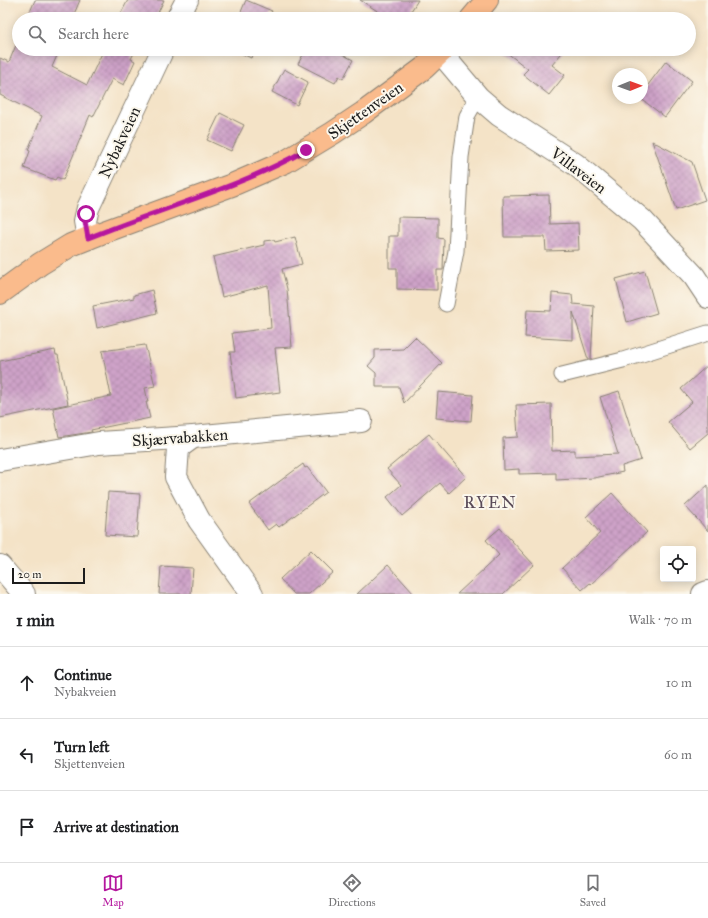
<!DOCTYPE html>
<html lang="en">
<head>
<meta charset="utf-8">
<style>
  body { margin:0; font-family:"IM FELL Great Primer",serif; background:#f6f6f6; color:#202124 }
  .controls { position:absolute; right:12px; bottom:12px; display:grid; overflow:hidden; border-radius:4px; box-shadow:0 2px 10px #0003 }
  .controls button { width:36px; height:36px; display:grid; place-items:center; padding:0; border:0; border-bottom:1px solid #e0e0e0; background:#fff; color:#202124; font:20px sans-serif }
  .compass { position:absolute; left:612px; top:68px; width:36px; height:36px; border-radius:50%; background:#fff; box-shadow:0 2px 10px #0003; rotate:89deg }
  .scale { position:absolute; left:12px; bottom:10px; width:73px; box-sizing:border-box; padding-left:4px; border:2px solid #1c1c1c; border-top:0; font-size:11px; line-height:14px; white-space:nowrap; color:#1c1c1c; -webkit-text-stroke:3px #fbf7ec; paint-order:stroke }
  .stop { position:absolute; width:12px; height:12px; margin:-9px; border:3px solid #b5179e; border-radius:50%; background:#fff }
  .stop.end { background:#b5179e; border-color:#fff; box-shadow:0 1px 4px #0008 }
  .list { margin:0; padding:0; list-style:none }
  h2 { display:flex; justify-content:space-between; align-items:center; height:52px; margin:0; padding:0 16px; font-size:17px }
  h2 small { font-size:13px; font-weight:400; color:#757577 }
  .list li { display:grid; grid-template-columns:26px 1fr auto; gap:12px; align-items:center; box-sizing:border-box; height:72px; padding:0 16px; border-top:1px solid #e0e0e0 }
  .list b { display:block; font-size:15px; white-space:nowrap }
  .list p { margin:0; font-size:13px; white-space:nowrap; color:#757577 }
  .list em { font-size:13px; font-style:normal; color:#757577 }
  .icon { flex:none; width:22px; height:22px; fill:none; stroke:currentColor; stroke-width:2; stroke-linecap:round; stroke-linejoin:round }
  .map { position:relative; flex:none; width:708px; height:594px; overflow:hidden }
  .search { position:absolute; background:#fff; box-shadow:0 2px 10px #0003; left:12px; right:12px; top:12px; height:44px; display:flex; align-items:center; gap:10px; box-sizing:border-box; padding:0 14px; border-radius:22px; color:#757577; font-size:15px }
  .sheet { height:268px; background:#fff }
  nav { display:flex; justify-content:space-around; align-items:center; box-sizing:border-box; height:56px; border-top:1px solid #e0e0e0; background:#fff; font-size:11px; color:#757577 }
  nav a { display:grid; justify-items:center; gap:2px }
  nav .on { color:#b5179e }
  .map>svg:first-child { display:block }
  .building { fill:url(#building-cross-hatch) }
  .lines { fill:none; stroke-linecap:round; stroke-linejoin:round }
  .lane-casing { stroke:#888072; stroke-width:17 }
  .street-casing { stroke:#888072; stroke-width:24 }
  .primary-casing { stroke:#888072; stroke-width:24 }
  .lane { stroke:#fff; stroke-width:15 }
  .street { stroke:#fff; stroke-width:22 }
  .primary { stroke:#fabb8c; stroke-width:22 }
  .route { stroke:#b5179e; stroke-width:5 }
  .labels { text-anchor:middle; stroke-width:4; stroke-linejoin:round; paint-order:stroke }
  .street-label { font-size:16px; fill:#1c1c1c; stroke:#fbf7ec }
  .neighbourhood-label { font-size:17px; letter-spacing:1px; fill:#5a4b58; stroke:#fbf7ec }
</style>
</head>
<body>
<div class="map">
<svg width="708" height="594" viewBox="0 0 708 594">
  <defs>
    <pattern id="building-cross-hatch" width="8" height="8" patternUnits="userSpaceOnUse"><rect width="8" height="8" fill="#cea2c8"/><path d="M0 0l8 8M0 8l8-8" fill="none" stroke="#b08bab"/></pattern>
  </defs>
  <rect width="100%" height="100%" fill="#fbf7ec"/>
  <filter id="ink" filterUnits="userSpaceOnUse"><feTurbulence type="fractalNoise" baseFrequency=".025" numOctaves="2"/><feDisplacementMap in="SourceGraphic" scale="8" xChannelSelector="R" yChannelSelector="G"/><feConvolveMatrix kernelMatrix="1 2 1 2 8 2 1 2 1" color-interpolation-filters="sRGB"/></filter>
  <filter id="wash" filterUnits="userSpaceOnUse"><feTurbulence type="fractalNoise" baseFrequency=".012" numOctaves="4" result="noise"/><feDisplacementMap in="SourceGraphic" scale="16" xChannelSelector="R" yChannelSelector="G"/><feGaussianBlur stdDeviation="0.9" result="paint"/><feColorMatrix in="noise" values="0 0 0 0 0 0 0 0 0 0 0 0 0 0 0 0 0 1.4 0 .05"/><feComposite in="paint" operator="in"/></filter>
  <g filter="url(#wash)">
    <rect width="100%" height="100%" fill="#f4e3c7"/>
    <g id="blocks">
      <g class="building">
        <polygon points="35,0 80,0 72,19 27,19"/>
        <polygon points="128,0 164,0 155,19 118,19"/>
        <polygon points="246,0 272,11 268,19 238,19"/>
        <polygon points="360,0 418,0 406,19 390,19"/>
        <polygon points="19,38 19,49 60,49 52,67 87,85 104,49 126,49 134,53 131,59 135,61 124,85 112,79 93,117 90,115 63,180 57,177 55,180 24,168 30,151 28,150 42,116 0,95 0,58 9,62"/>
        <polygon points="232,49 255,49 251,58"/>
        <polygon points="306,49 333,49 353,60 343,79 339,76 335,83 298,64"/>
        <polygon points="502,49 565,49 552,65 565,75 549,95 523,74 528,69"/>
        <polygon points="666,61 692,81 665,117 640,98 642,98 642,93"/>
        <polygon points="284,69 308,82 297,105 272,92"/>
        <polygon points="220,113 244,125 231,151 207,140"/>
        <polygon points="652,141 692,162 705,200 676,210"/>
        <polygon points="549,195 550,224 578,223 579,250 546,251 545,237 504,237 503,196"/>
        <polygon points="398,217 438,218 438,238 444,239 443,270 437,270 437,290 397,289 397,268 389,268 389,236 398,236"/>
        <polygon points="295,237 302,264 282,269 287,289 292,347 275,348 280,392 236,398 230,352 235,352 232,333 271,328 268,285 222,297 213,257 264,245 264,241 274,240 275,242"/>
        <polygon points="645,271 657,313 627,322 616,279"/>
        <polygon points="152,290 157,313 97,328 93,306 134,298 134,295"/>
        <polygon points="552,293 572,295 573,304 594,306 591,359 588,359 573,312 573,340 525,337 527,310 551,311"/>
        <polygon points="415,337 442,363 404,403 399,387 376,387 376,373 368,366 375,358 375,350 403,349"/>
        <polygon points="145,345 155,386 145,388 148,402 146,402 150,418 91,430 92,432 59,437 53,408 111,396 102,351"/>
        <polygon points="55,350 56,355 58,355 68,404 0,418 0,361"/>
        <polygon points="708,365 708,433 690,448 668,422 692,402 681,389"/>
        <polygon points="619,391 641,460 622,466 623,472 594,478 556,480 556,473 519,474 519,469 504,470 503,438 518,437 516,405 551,404 552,451 575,450 575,456 618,454 600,397"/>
        <polygon points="438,392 473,395 471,421 436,418"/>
        <polygon points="429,434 466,477 449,493 440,483 402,516 387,497 401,485 387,469"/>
        <polygon points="303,464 305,468 307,467 326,492 279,527 276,524 268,530 249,504"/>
        <polygon points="708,485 708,531 685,506"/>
        <polygon points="108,492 140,494 137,537 105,535"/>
        <polygon points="612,493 647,532 591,584 590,583 582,590 562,568 600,533 586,517"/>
        <polygon points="500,528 534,565 503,594 457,594 499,555 486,540"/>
        <polygon points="311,550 333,572 309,594 294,594 280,579"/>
        <polygon points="388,565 414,594 357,594"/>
        <polygon points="161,566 193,568 191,594 159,594"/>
      </g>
    </g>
  </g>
  <g filter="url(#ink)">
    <use href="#blocks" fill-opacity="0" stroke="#888072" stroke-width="1"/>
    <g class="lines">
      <g class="lane-casing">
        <g id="lane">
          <polyline points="446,304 456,251 461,157 467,116 478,97"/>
          <polyline points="562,375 623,360 708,333"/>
        </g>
      </g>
      <g class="street-casing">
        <g id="street">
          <polyline points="177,19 187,0"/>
          <polyline points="441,53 478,97 499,115 575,164 642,220 694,276 708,297"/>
          <polyline points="88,238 85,221 88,208 163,49"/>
          <polyline points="193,437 178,448 176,477 199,520 252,594"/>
          <polyline points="0,460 99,443 193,437 361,421"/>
          <polyline points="0,566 24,594"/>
          <polyline points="703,594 708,592"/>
        </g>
      </g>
      <g class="primary-casing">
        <g id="primary">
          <polyline points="471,19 487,0"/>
          <polyline points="0,293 40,264 71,245 101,233 232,185 285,162 333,133 363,113 424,68 444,49"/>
        </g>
      </g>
      <use href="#lane" class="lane"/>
      <use href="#street" class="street"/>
      <use href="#primary" class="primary"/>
    </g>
  </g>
  <g class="lines" filter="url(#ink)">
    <path class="route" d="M86,214L85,221L88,238C161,208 237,189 306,150"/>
  </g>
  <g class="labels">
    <g class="street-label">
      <text transform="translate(365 110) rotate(-35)" y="6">Skjettenveien</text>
      <text transform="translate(119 142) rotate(-65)" y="6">Nybakveien</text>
      <text transform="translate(579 170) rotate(37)" y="6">Villaveien</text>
      <text transform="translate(180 437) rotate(-4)" y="6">Skjærvabakken</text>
    </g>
    <g class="neighbourhood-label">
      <text x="490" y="508">RYEN</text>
    </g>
  </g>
</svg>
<div class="controls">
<button><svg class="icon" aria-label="locate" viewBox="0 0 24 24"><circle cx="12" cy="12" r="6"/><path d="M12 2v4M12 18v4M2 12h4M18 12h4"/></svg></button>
</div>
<svg class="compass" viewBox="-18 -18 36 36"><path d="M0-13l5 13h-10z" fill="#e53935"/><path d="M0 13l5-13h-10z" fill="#757577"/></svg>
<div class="scale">20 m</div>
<div class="stop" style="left:86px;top:214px"></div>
<div class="stop end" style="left:306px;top:150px"></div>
<div class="search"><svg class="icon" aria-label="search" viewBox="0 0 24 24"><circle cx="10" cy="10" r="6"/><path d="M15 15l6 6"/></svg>Search here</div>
</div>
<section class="sheet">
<h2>1 min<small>Walk · 70 m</small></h2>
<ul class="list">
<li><svg class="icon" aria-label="ahead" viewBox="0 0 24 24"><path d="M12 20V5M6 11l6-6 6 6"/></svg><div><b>Continue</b><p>Nybakveien</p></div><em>10 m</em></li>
<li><svg class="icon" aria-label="left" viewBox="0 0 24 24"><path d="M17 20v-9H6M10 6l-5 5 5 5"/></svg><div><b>Turn left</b><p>Skjettenveien</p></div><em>60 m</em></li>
<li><svg class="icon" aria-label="arrive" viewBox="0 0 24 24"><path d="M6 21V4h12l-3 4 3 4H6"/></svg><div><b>Arrive at destination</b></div></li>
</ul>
</section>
<nav>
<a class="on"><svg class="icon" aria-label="map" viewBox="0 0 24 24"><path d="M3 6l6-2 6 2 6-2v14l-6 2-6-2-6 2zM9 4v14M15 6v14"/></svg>Map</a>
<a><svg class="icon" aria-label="directions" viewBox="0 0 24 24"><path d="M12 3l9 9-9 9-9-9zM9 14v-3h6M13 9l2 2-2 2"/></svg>Directions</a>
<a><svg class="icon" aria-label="saved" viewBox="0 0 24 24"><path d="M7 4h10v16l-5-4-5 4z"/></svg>Saved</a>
</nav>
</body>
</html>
